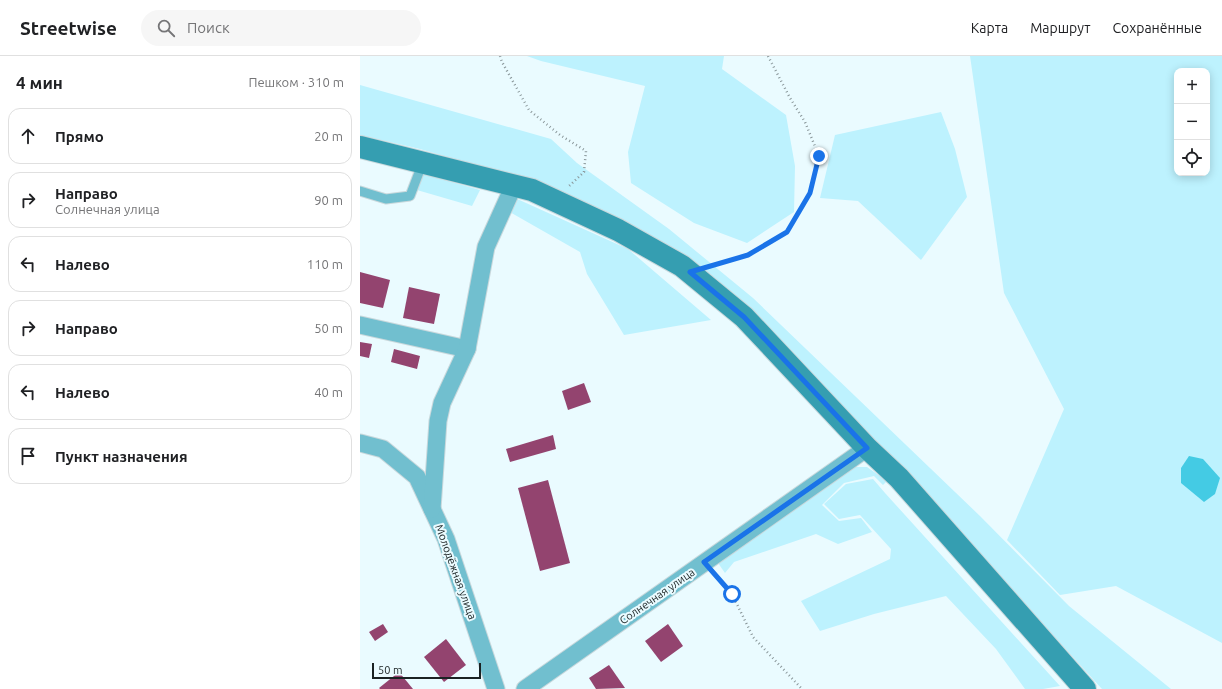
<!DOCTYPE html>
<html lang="ru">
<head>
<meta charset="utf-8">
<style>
  body { margin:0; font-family:Ubuntu,sans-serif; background:#f6f6f6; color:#202124 }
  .controls { position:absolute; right:12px; top:12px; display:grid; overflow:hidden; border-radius:8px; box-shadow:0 2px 10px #0003 }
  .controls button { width:36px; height:36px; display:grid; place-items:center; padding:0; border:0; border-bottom:1px solid #e0e0e0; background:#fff; color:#202124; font:20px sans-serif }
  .scale { position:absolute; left:12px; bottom:10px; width:109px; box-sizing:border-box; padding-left:4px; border:2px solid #1a2223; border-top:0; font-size:11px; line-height:14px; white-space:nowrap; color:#1a2223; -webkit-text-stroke:3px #eafbff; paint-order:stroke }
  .stop { position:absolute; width:12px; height:12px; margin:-9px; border:3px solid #1a73e8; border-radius:50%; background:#fff }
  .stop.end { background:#1a73e8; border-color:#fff; box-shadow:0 1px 4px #0008 }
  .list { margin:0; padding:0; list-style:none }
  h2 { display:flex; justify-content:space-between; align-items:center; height:52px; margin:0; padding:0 16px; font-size:17px }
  h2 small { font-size:13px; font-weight:400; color:#757577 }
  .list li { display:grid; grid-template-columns:26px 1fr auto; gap:12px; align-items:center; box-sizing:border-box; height:56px; margin:0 8px 8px; padding:0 8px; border:1px solid #e0e0e0; border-radius:12px }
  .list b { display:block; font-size:15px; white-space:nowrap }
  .list p { margin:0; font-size:13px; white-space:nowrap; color:#757577 }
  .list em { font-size:13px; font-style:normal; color:#757577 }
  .icon { flex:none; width:22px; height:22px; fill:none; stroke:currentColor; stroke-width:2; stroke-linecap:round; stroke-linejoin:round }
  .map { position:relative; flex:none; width:862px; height:633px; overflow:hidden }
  header { display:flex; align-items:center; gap:24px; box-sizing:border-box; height:56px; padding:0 20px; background:#fff; border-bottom:1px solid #e0e0e0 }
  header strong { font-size:19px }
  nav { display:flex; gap:22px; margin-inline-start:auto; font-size:14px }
  .search { width:280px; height:36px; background:#f6f6f6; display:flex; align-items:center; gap:10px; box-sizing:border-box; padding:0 14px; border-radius:22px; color:#757577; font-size:15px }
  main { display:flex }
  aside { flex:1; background:#fff }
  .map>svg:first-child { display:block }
  .green { fill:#bdf2fe; fill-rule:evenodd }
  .water { fill:#44cbe4 }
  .building { fill:#93446f }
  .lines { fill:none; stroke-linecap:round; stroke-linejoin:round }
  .service-casing { stroke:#c9d8dc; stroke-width:11 }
  .minor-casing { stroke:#c9d8dc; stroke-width:19 }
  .secondary-casing { stroke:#c9d8dc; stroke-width:24 }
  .path { stroke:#8a979a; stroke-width:2.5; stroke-dasharray:1 3; stroke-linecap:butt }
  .service { stroke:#71bfcf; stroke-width:9 }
  .minor { stroke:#71bfcf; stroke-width:17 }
  .secondary { stroke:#359eb1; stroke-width:22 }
  .route { stroke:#1a73e8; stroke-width:5 }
  .labels { text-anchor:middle; stroke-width:4; stroke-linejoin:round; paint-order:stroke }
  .street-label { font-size:11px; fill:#1a2223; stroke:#eafbff }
</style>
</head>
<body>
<header>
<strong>Streetwise</strong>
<div class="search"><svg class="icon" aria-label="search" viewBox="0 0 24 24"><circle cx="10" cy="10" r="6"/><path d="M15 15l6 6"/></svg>Поиск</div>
<nav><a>Карта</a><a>Маршрут</a><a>Сохранённые</a></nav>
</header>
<main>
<aside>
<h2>4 мин<small>Пешком · 310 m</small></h2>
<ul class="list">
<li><svg class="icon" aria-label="ahead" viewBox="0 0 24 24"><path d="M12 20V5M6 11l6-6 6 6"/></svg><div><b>Прямо</b></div><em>20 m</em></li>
<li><svg class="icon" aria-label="right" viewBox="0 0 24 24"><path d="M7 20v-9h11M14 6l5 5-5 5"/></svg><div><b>Направо</b><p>Солнечная улица</p></div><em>90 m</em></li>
<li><svg class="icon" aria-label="left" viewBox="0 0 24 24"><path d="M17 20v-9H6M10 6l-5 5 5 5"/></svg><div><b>Налево</b></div><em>110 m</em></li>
<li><svg class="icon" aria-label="right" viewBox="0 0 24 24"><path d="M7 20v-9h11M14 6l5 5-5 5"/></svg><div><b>Направо</b></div><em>50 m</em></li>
<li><svg class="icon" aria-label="left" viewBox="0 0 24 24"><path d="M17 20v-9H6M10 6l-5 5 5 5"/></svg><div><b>Налево</b></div><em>40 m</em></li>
<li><svg class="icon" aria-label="arrive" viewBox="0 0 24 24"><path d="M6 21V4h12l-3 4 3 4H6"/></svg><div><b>Пункт назначения</b></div></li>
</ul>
</aside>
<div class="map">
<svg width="862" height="633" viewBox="0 0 862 633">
  <rect width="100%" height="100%" fill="#eafbff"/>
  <g class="green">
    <polygon points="167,0 364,0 362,13 426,59 435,110 434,156 387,187 334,167 271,127 268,96 285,30 181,5"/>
    <path d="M610,0H862V587L756,530L700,539L647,484L704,353L644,237ZM817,15H847V117H817Z"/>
    <polygon points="0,29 191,83 217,107 309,173 393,242 620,460 709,550 811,633 742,633 582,457 380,243 313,193 172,125 60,93 0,79"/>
    <polygon points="581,56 595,93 607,141 561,204 498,145 460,142 475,79"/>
    <polygon points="57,116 120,134 112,150 50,132"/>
    <polygon points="155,142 268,193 351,264 264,279 227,218 220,196 141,151"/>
    <polygon points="490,411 507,411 527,425 523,429 514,420 484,427 462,449 479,465 501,462 512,476 478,488 456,478 374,506 365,517 358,507"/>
    <polygon points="513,423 525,437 700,630 683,633 665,633 636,593 586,540 514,558 460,575 441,545 530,503 531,493 500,459 479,463 464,448 486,428"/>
  </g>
  <polygon class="water" points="829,400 843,403 860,422 855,438 844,446 821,427 821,412"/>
  <g class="building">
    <polygon points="0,216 30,224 23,252 0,247"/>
    <polygon points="49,231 80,238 74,268 43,262"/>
    <polygon points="0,286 12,288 9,302 0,300"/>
    <polygon points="34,293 60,300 57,313 31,306"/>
    <polygon points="224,327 231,346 208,354 202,335"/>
    <polygon points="193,379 196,393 150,406 146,393"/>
    <polygon points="188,424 210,507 180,515 158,432"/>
    <polygon points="23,568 28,576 15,585 9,576"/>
    <polygon points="308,568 323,590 301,606 285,585"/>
    <polygon points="86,583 106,609 84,626 64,601"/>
    <polygon points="249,609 265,632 236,633 229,622"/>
    <polygon points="39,616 53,633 20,633 19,632"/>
  </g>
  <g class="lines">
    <g class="service-casing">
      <polyline id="service" points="0,135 26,143 50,140 63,106"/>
    </g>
    <g class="minor-casing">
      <g id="minor">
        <polyline points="0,269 107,293"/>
        <polyline points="0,387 23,393 57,421 86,483 136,633"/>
        <polyline points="72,453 78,365 82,347 107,293 126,191 154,129"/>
        <polyline points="165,633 507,392"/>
      </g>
    </g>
    <g class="secondary-casing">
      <polyline id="secondary" points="0,91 172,134 258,174 322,210 384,261 507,392 539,422 725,633"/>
    </g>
    <g class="path">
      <polyline points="140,0 142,6 169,54 200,79 226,95 224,116 208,131"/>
      <polyline points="350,211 388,199 427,176 450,137 459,100 445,66 430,42 408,0"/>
      <polyline points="354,517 372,538 393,581 442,633"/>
    </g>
    <use href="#service" class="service"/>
    <use href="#minor" class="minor"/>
    <use href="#secondary" class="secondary"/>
  </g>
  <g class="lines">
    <polyline class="route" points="372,538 344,506 507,392 384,261 330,216 388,199 427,176 450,137 459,100"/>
  </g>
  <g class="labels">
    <g class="street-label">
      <text transform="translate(96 516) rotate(70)" y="4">Молодёжная улица</text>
      <text transform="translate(297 540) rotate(-35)" y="4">Солнечная улица</text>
    </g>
  </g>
</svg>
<div class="controls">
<button>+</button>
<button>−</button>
<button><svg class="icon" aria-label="locate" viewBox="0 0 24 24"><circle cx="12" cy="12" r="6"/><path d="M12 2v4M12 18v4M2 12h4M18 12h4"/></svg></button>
</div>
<div class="scale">50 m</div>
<div class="stop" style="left:372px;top:538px"></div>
<div class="stop end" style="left:459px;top:100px"></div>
</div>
</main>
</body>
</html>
